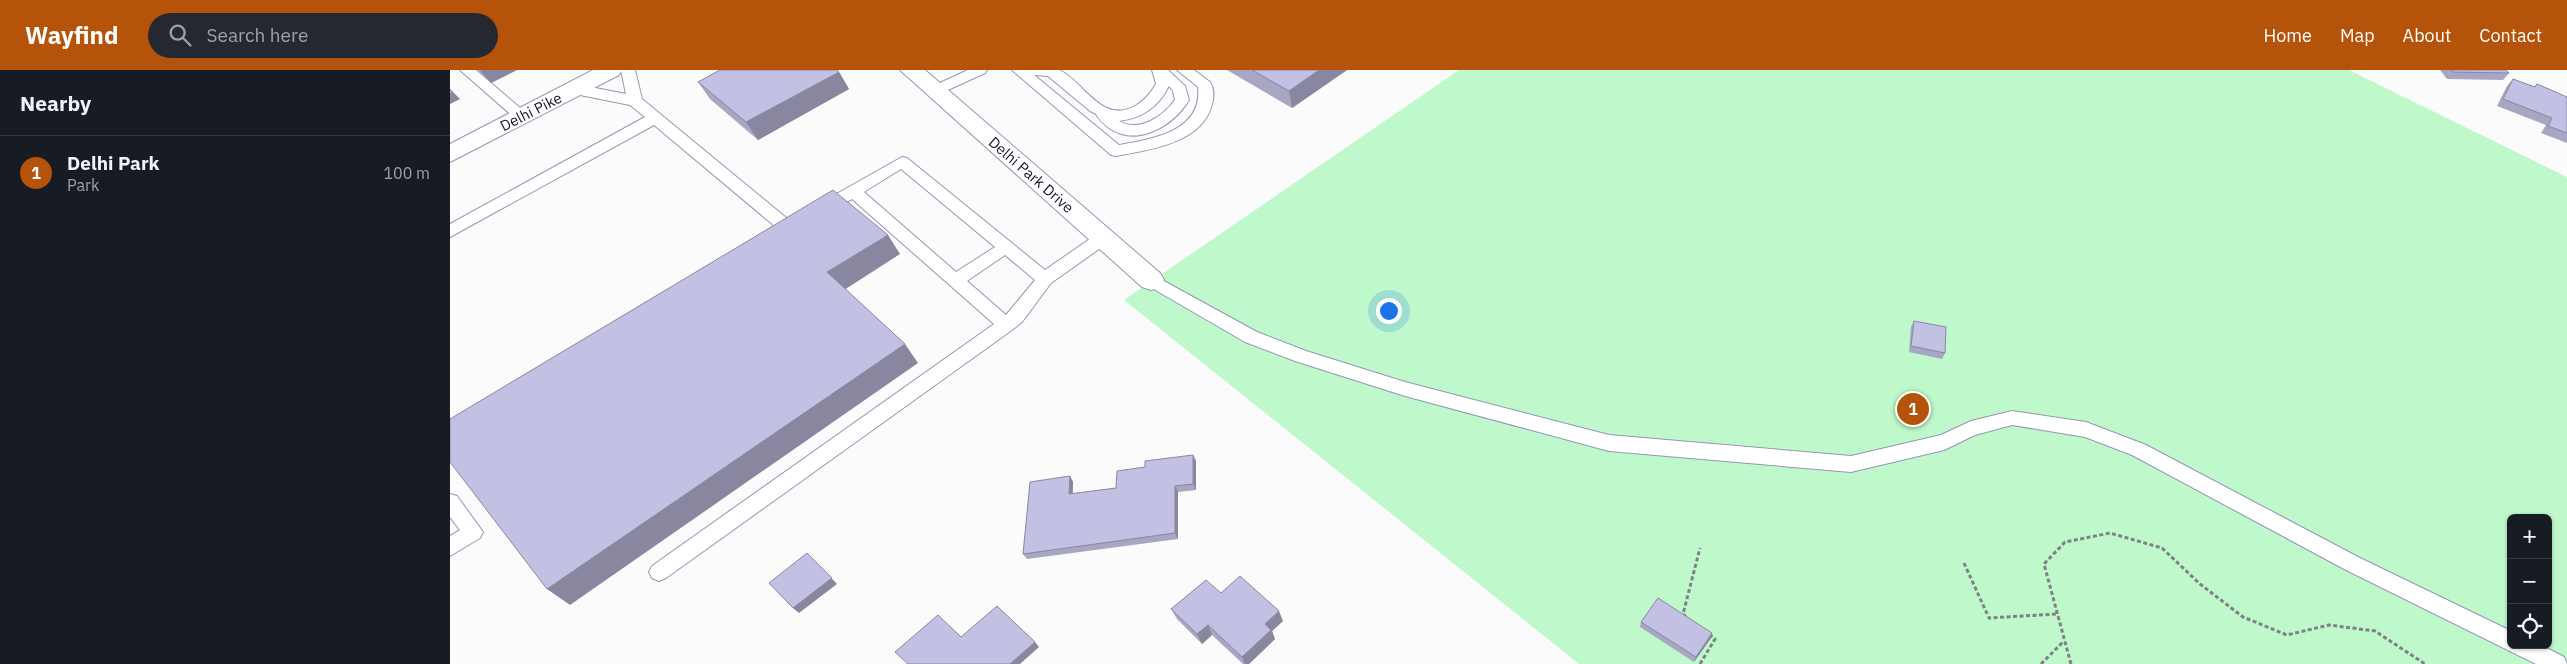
<!DOCTYPE html>
<html lang="en">
<head>
<meta charset="utf-8">
<style>
  body { margin:0; font-family:"IBM Plex Sans",sans-serif; background:#242831; color:#f1f3f6 }
  .controls { position:absolute; right:15px; bottom:15px; display:grid; overflow:hidden; border-radius:8px; box-shadow:0 1px 4px #0004 }
  .controls button { width:45px; height:45px; display:grid; place-items:center; padding:0; border:0; border-bottom:1px solid #363941; background:#171b24; color:#f1f3f6; font:25px sans-serif }
  .you { position:absolute; left:938px; top:240px; width:18px; height:18px; margin:-12px; border:4px solid #fff; border-radius:50%; background:#1a73e8; box-shadow:0 0 0 8px #1a73e833 }
  .badge { display:grid; place-items:center; width:32px; height:32px; border-radius:50%; background:#b45309; color:#fff; font-size:16px; font-weight:700 }
  .pin { position:absolute; translate:-50% -50%; border:2px solid #fff; box-shadow:0 1px 5px #0006 }
  .list { margin:0; padding:0; list-style:none }
  h2 { display:flex; justify-content:space-between; align-items:center; height:65px; margin:0; padding:0 20px; font-size:21px }
  h2 small { font-size:16px; font-weight:400; color:#9ea1a6 }
  .list li { display:grid; grid-template-columns:32px 1fr auto; gap:15px; align-items:center; box-sizing:border-box; height:75px; padding:0 20px; border-top:1px solid #363941 }
  .list b { display:block; font-size:19px; white-space:nowrap }
  .list p { margin:0; font-size:16px; white-space:nowrap; color:#9ea1a6 }
  .list em { font-size:16px; font-style:normal; color:#9ea1a6 }
  .icon { flex:none; width:28px; height:28px; fill:none; stroke:currentColor; stroke-width:2; stroke-linecap:round; stroke-linejoin:round }
  .map { position:relative; flex:none; width:2117px; height:594px; overflow:hidden }
  header { display:flex; align-items:center; gap:30px; box-sizing:border-box; height:70px; padding:0 25px; background:#b45309; color:#fff }
  header strong { font-size:24px }
  nav { display:flex; gap:28px; margin-inline-start:auto; font-size:18px }
  .search { width:350px; height:45px; background:#242831; display:flex; align-items:center; gap:12px; box-sizing:border-box; padding:0 18px; border-radius:28px; color:#9ea1a6; font-size:19px }
  main { display:flex }
  aside { flex:1; background:#171b24 }
  .map>svg:first-child { display:block }
  .green { fill:#bff9cb; fill-rule:evenodd }
  .lines { fill:none; stroke-linecap:round; stroke-linejoin:round }
  .service-casing { stroke:#9595b5; stroke-width:2 }
  .minor-casing { stroke:#9595b5; stroke-width:2 }
  .tertiary-casing { stroke:#9595b5; stroke-width:2 }
  .path { stroke:#808086; stroke-width:3; stroke-dasharray:4 2.5; stroke-linecap:butt }
  .service { fill:#fff; fill-rule:evenodd }
  .minor { fill:#fff; fill-rule:evenodd }
  .tertiary { fill:#fff; fill-rule:evenodd }
  .wall { fill:#a7a6c3 }
  .shaded-wall { fill:#88879f }
  .building { fill:#c2c1e3; stroke:#88879f }
  .labels { text-anchor:middle; stroke-width:4; stroke-linejoin:round; paint-order:stroke }
  .street-label { font-size:15px; fill:#181824; stroke:#fff }
</style>
</head>
<body>
<header>
<strong>Wayfind</strong>
<div class="search"><svg class="icon" aria-label="search" viewBox="0 0 24 24"><circle cx="10" cy="10" r="6"/><path d="M15 15l6 6"/></svg>Search here</div>
<nav><a>Home</a><a>Map</a><a>About</a><a>Contact</a></nav>
</header>
<main>
<aside>
<h2>Nearby<small></small></h2>
<ul class="list">
<li><span class="badge">1</span><div><b>Delhi Park</b><p>Park</p></div><em>100 m</em></li>
</ul>
</aside>
<div class="map">
<svg width="2117" height="594" viewBox="0 0 2117 594">
  <rect width="100%" height="100%" fill="#fbfbfb"/>
  <path class="green" d="M1009,0H1899L2117,107V594H1129L674,230ZM2061,448H2098V575H2061Z"/>
  <g class="lines">
    <g class="service-casing">
      <g id="service">
        <polygon points="10,0 26,0 77,44 79,47 77,50 67,50"/>
        <polygon points="171,0 185,0 192,29 345,155 347,159 345,163 333,163 204,55 0,167 0,154 195,47 180,35 125,24 118,19 125,14 176,24"/>
        <polygon points="518,0 537,0 535,3 489,24 479,24 477,21 479,18"/>
        <path d="M562,0C573,0 600,0 609,0C633,10 651,55 685,36C695,30 700,24 706,14L702,0H718L735,16L739,30C724,55 688,78 659,58C654,54 648,49 646,44L640,41L598,6L584,5L669,75C703,69 753,61 748,17L727,0H744L760,12C764,18 764,27 762,34C753,73 699,80 666,86L661,85ZM719,16L723,21L725,30C713,46 690,63 669,51C693,48 708,37 719,16Z"/>
        <path d="M452,87L457,88L595,200L647,164H659L661,168L659,172L601,213L572,252L562,260L216,508L209,511L202,508L199,502L202,496L544,254L402,129L373,145L367,143L365,139L367,135ZM451,99L545,177L506,202L414,122ZM555,185L585,210L556,245L517,211Z"/>
        <polygon points="701,204 807,262 856,281 955,312 1159,365 1401,386 1491,365 1521,351 1562,341 1636,352 1696,375 1910,488 2061,561 2061,575 2091,575 2114,587 2117,594 2086,594 1896,500 1682,385 1635,367 1562,355 1525,365 1494,380 1401,402 1159,381 955,326 845,291 795,272 695,214 693,210 695,206"/>
        <polygon points="0,424 7,426 33,462 30,468 0,486 0,466 10,460 0,447"/>
      </g>
    </g>
    <g class="minor-casing">
      <polygon id="minor" points="450,0 475,0 710,203 714,210 710,217 701,220 692,217"/>
    </g>
    <g class="tertiary-casing">
      <polygon id="tertiary" points="143,0 172,0 169,5 0,92 0,74"/>
    </g>
    <g class="path">
      <polyline points="1514,493 1539,548 1608,544"/>
      <polyline points="1236,547 1233,544 1250,478"/>
      <polyline points="1250,594 1265,569 1259,564"/>
      <polyline points="1591,594 1614,571"/>
      <polyline points="1621,594 1594,494 1615,472 1660,463 1712,478 1750,514 1793,547 1837,565 1879,555 1925,561 1975,594"/>
    </g>
    <use href="#service" class="service"/>
    <use href="#minor" class="minor"/>
    <use href="#tertiary" class="tertiary"/>
  </g>
  <g class="wall">
    <polygon points="26,0 67,0 41,13"/>
    <polygon points="777,0 897,0 842,38"/>
    <polygon points="1990,0 2056,0 2059,3 2053,10 1997,9"/>
    <polygon points="389,2 399,19 308,70 260,29 248,12"/>
    <polygon points="2063,9 2084,17 2087,14 2117,27 2117,73 2091,63 2096,55 2047,36 2057,16"/>
    <polygon points="1464,251 1495,283 1492,289 1459,282 1461,257"/>
    <polygon points="743,385 746,391 746,420 728,422 728,469 577,489 573,484 620,406 623,412 623,424 666,418 695,397"/>
    <polygon points="771,523 833,551 822,561 825,569 799,594 793,594 762,565 752,574 727,549 721,539"/>
    <polygon points="1191,552 1261,568 1244,592 1190,557"/>
  </g>
  <g class="shaded-wall">
    <polygon points="30,0 67,0 41,13"/>
    <polygon points="869,0 897,0 842,38 839,21"/>
    <polygon points="389,2 399,19 308,70 296,52"/>
    <polygon points="3,22 10,29 0,34 0,24"/>
    <polygon points="438,165 450,184 391,222 377,202"/>
    <polygon points="455,274 468,293 120,535 97,519"/>
    <polygon points="743,385 746,391 746,420 743,414"/>
    <polygon points="620,406 623,412 622,430 619,424"/>
    <polygon points="725,416 728,422 728,469 725,463"/>
    <polygon points="357,483 387,514 349,543 343,538"/>
    <polygon points="829,541 833,551 822,561 825,569 799,594 795,594 792,587 815,554"/>
    <polygon points="758,555 762,565 752,574 747,564"/>
    <polygon points="1262,563 1261,568 1244,592 1246,587"/>
    <polygon points="585,572 589,577 570,594 560,594"/>
  </g>
  <g class="building">
    <polygon points="270,0 387,0 389,2 296,52 248,12"/>
    <polygon points="802,0 869,0 839,21"/>
    <polygon points="2001,0 2056,0 2059,3 2002,2"/>
    <polygon points="2063,9 2085,17 2087,14 2117,27 2117,63 2098,56 2102,48 2053,29"/>
    <polygon points="0,19 3,22 0,24"/>
    <polygon points="383,120 438,165 377,202 455,274 97,519 0,392 0,349"/>
    <polygon points="1464,251 1496,257 1495,283 1461,276"/>
    <polygon points="743,385 743,414 725,416 725,463 573,484 580,412 620,406 619,424 666,418 667,401 695,397 695,391"/>
    <polygon points="357,483 382,508 343,538 319,513"/>
    <polygon points="790,506 829,541 815,554 821,560 792,587 758,555 747,564 721,539 756,510 771,523"/>
    <polygon points="1208,528 1262,563 1246,587 1191,552"/>
    <polygon points="547,536 585,572 560,594 458,594 445,582 488,545 511,567"/>
  </g>
  <g class="labels">
    <g class="street-label">
      <text transform="translate(81 42) rotate(-27)" y="5">Delhi Pike</text>
      <text transform="translate(581 105) rotate(41)" y="5">Delhi Park Drive</text>
    </g>
  </g>
</svg>
<div class="controls">
<button>+</button>
<button>−</button>
<button><svg class="icon" aria-label="locate" viewBox="0 0 24 24"><circle cx="12" cy="12" r="6"/><path d="M12 2v4M12 18v4M2 12h4M18 12h4"/></svg></button>
</div>
<div class="you"></div>
<div class="pin badge" style="left:1463px;top:339px">1</div>
</div>
</main>
</body>
</html>
